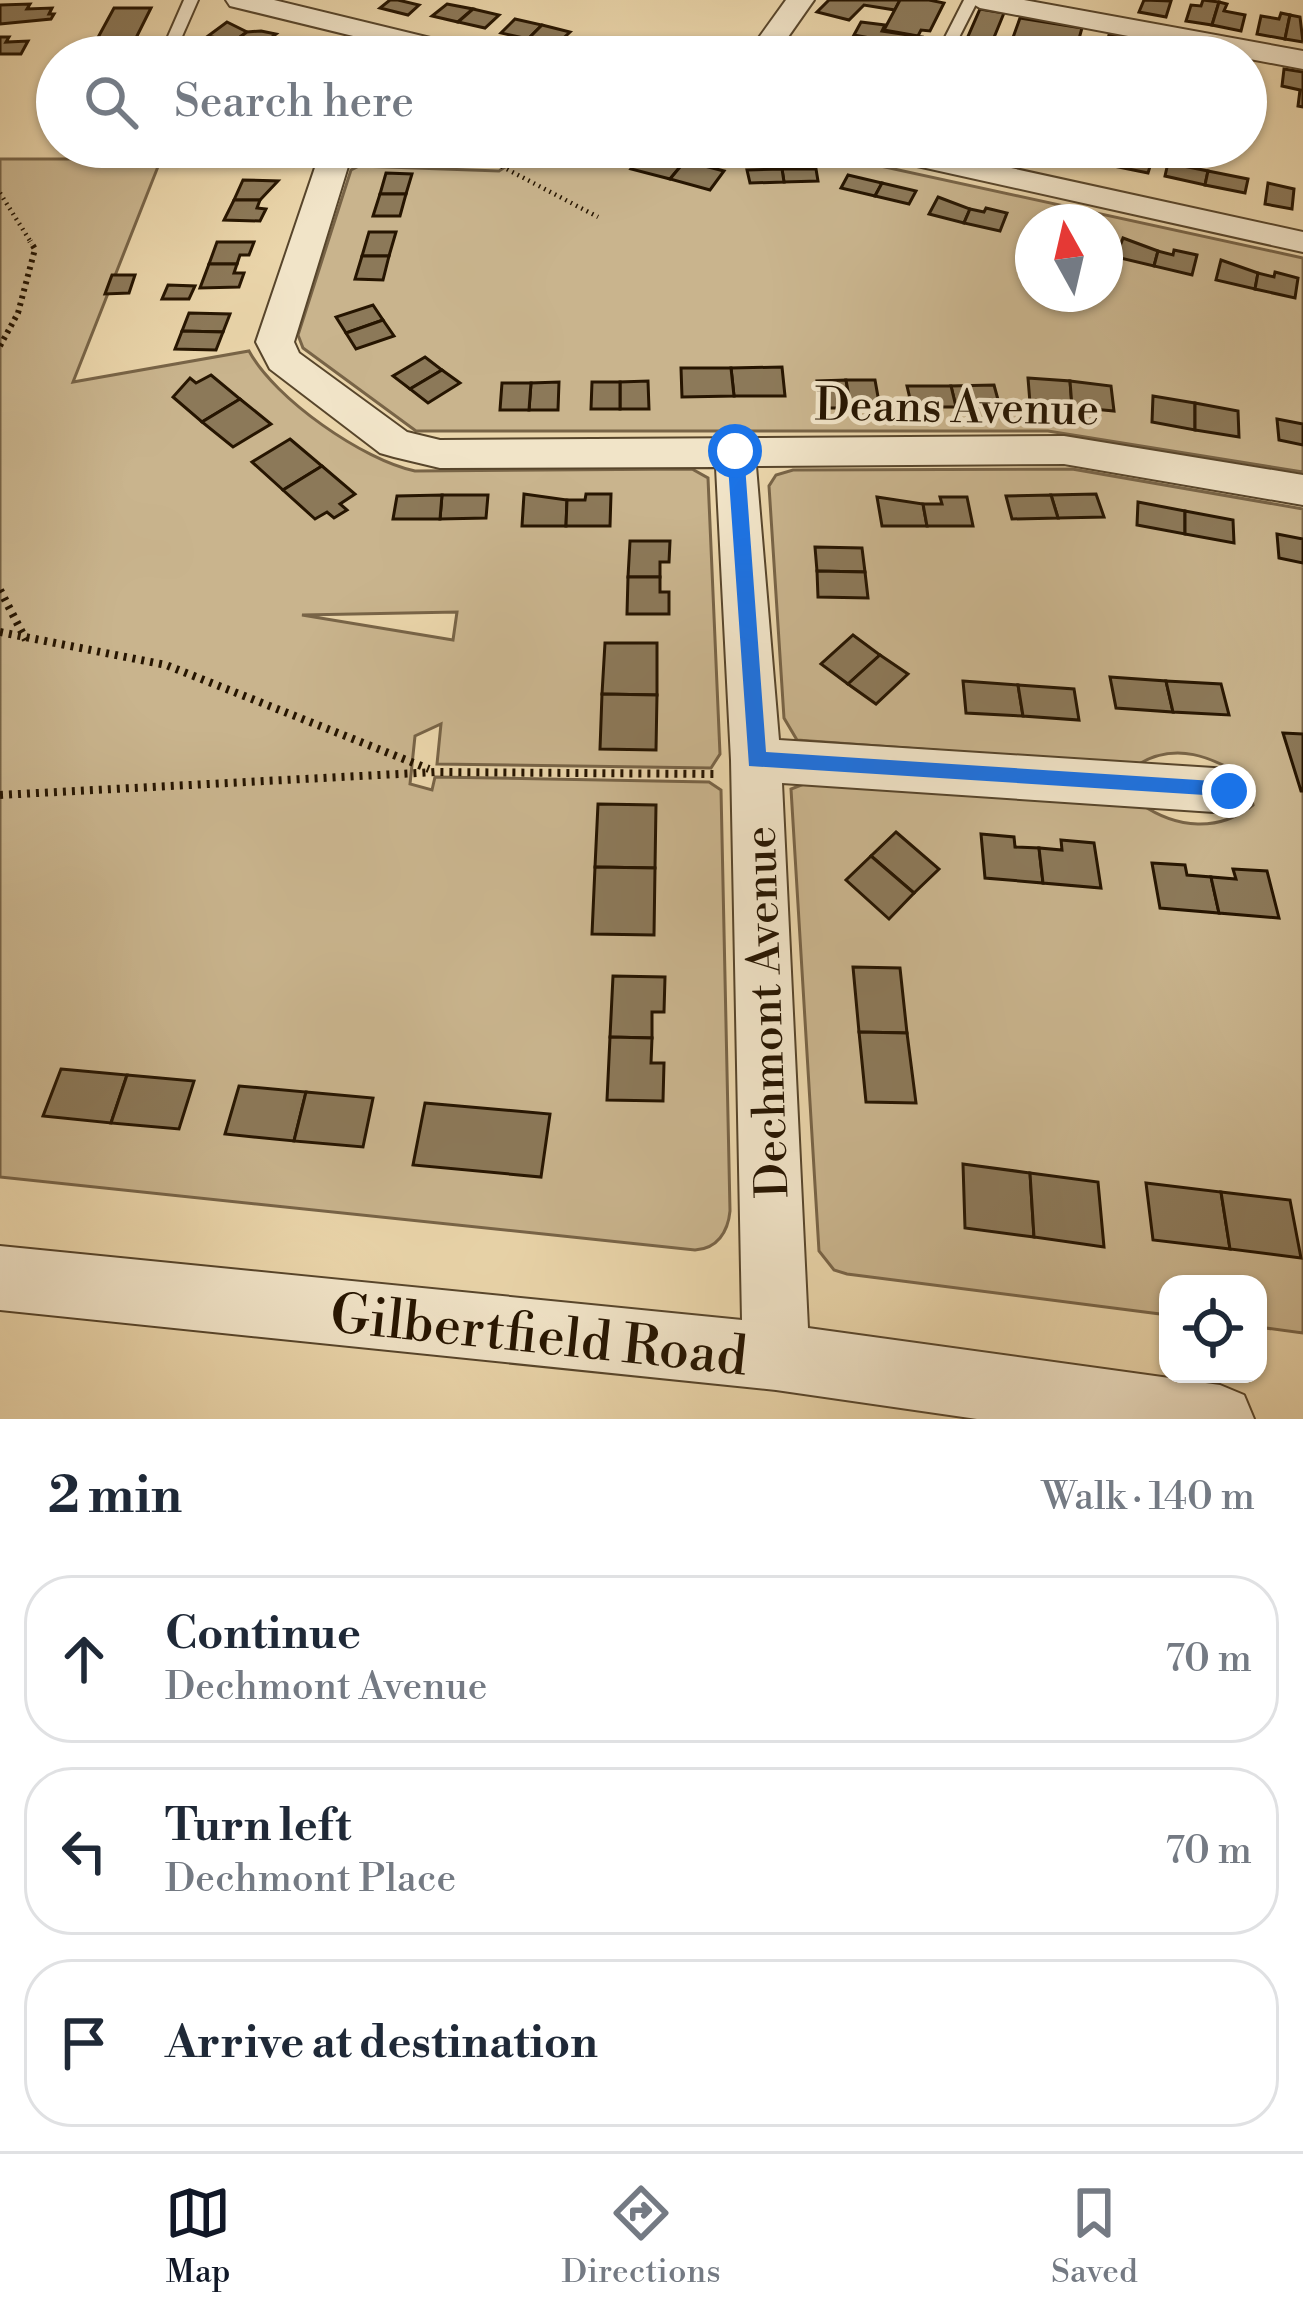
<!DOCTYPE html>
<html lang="en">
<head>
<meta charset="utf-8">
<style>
  body { margin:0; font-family:"Libre Bodoni",serif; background:#f6f6f7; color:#1f2937 }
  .controls { position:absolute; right:36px; bottom:36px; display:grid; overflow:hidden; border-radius:24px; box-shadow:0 3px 9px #0004 }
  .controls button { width:108px; height:108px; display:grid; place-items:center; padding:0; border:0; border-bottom:3px solid #e0e1e3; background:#fff; color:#1f2937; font:60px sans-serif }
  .compass { position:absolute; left:1015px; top:204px; width:108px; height:108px; border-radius:50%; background:#fff; box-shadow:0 3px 9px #0004; rotate:352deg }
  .stop { position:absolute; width:36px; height:36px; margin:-27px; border:9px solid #1a73e8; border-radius:50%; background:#fff }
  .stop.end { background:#1a73e8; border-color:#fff; box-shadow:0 3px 12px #0008 }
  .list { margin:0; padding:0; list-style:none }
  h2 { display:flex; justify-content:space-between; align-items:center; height:156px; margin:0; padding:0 48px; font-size:51px }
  h2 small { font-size:39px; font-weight:400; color:#747a83 }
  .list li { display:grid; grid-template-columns:78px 1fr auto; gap:36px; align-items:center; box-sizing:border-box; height:168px; margin:0 24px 24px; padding:0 24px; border:3px solid #e0e1e3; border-radius:48px }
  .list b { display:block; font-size:45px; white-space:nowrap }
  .list p { margin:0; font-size:39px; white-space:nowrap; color:#747a83 }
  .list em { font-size:39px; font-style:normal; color:#747a83 }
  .icon { flex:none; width:66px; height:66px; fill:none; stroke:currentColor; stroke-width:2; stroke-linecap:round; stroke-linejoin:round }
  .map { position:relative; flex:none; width:1303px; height:1419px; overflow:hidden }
  .search { position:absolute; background:#fff; box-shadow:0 3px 9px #0004; left:36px; right:36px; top:36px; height:132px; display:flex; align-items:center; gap:30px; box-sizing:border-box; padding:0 42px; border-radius:66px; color:#747a83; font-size:45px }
  .sheet { height:732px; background:#fff }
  nav { display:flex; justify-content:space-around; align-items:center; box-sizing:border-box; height:168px; border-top:3px solid #e0e1e3; background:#fff; font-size:33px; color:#747a83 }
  nav a { display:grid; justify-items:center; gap:6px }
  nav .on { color:#111827 }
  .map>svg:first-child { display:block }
  .green { fill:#c9b48d; stroke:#786447; stroke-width:3; fill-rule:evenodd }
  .building { fill:#8c7959; stroke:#261501; stroke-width:3 }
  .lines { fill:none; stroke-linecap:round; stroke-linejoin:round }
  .service-casing { stroke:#57452b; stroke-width:4 }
  .minor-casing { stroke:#57452b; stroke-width:4 }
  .path-far2 { stroke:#261501; stroke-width:4.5; stroke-dasharray:1.5 4.5; stroke-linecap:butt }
  .path-far1 { stroke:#261501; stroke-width:6; stroke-dasharray:3 4.5; stroke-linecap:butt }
  .path { stroke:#261501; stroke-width:8; stroke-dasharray:3 6; stroke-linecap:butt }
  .service { fill:#f1e4c8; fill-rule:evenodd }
  .minor { fill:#f1e4c8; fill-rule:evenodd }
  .route { fill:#1a73e8 }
  .labels { text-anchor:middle; stroke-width:9; stroke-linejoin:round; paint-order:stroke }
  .street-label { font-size:45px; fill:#261501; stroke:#f1e4c8 }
  .near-street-label { font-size:54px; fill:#261501; stroke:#f1e4c8 }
</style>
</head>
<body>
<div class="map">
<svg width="1303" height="1419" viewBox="0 0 1303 1419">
  <rect width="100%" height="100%" fill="#ead5aa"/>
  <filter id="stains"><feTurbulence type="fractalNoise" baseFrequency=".00167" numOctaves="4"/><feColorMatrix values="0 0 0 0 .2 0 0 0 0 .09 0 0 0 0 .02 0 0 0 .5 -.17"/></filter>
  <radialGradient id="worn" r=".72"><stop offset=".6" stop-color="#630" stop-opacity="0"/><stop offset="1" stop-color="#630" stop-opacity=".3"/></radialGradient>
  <g class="green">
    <path d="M97,147L161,159L73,382L249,351C275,399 363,460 415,471L692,469L708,478L720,754L711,768L437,764L441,724L415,736L410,784L432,790L435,777L709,782L721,790L730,1211C728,1232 717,1249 695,1250L0,1177V159H77ZM457,612L453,640L302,615Z"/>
    <path d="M359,147H695L730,155L807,150L1303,258V472L1048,431H416L303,348L298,335L351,170L359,166L499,171L508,165L362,161L356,155ZM1033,222H1105V294H1033Z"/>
    <path d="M1072,469L1303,509V1333L1258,1327V1284H1168V1315L847,1274L834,1270L819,1251L791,789L809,782L1141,804C1177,829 1219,832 1253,805L1247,778C1212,757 1176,741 1137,765L797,740L784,718L769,486L776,475L793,470Z"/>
  </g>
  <g class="building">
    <polygon points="390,0 398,0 419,5 408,15 380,8"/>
    <polygon points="829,0 900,0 895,10 864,5 849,20 817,12"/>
    <polygon points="900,0 929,0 944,3 930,31 921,30 918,36 884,30"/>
    <polygon points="1144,0 1171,1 1166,17 1139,12"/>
    <polygon points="1203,0 1219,2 1212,25 1186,21 1191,5 1201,6"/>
    <polygon points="1219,2 1227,4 1224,11 1245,15 1241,31 1212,25"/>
    <polygon points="30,4 27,9 52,8 49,14 54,14 51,19 0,24 0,5"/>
    <polygon points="447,4 473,9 458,22 432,16"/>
    <polygon points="114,8 151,8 128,54 89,54"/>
    <polygon points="473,9 499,15 485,28 458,22"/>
    <polygon points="980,9 1004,13 986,57 959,57"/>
    <polygon points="1281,13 1290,15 1285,39 1257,34 1261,16 1279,19"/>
    <polygon points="1290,15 1300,17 1303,42 1285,39"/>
    <polygon points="1020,18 1082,28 1077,46 1065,45 1063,53 1048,50 1051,42 1038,39 1035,47 1011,43"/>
    <polygon points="515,19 542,25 528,39 501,33"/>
    <polygon points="227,22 247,32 233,42 208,36"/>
    <polygon points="861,22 885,25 882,31 922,37 919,44 900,41 892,57 867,57 876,39 854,35"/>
    <polygon points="542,25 570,32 556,45 528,39"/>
    <polygon points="261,31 276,34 258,48 233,42 247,32"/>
    <polygon points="1109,35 1153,42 1150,57 1103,57"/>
    <polygon points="0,37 9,37 6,42 28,41 21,54 0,54"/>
    <polygon points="308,41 316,50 283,57 276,50"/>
    <polygon points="580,41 610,48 602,57 569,52"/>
    <polygon points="1167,46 1216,55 1164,57"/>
    <polygon points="1284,69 1303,72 1303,107 1298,106 1300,90 1282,86"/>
    <polygon points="256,147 282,147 289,151 286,162 251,163"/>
    <polygon points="1074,147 1113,152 1109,165 1070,157"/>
    <polygon points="646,151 685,161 670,179 631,169"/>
    <polygon points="1113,152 1152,160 1148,173 1109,165"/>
    <polygon points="685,161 724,171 710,190 670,179"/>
    <polygon points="1168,163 1208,171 1205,185 1165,176"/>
    <polygon points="782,169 816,169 818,181 784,182"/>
    <polygon points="782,169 784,182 750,183 747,170"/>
    <polygon points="1208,171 1248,179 1245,193 1205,185"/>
    <polygon points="386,173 412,174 406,194 380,194"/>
    <polygon points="848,175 882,183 875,196 841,188"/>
    <polygon points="243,180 278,181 260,200 234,200"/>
    <polygon points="882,183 916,191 909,204 875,196"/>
    <polygon points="1268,183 1294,189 1292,209 1265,204"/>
    <polygon points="380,194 406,194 400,216 373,216"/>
    <polygon points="938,197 970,209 964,223 929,214"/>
    <polygon points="234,200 260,200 257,208 266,209 260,221 224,220"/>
    <polygon points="986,208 1007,213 1000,231 964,223 970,209 984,212"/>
    <polygon points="369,232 396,232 389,256 362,256"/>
    <polygon points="1123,238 1158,251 1154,266 1116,257"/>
    <polygon points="217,242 254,242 249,255 240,255 237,264 209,264"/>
    <polygon points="1174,250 1197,255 1192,275 1154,266 1158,251 1173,255"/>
    <polygon points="362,256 389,256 383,280 355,279"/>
    <polygon points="1221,260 1258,273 1255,289 1216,280"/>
    <polygon points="209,264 237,264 234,273 244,273 239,287 200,288"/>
    <polygon points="1275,272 1298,278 1295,298 1255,289 1258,273 1274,277"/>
    <polygon points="112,275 135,275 129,293 105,294"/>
    <polygon points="168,285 195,286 189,299 162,299"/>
    <polygon points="373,305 383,320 346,333 336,317"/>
    <polygon points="189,313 230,314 223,332 182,331"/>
    <polygon points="383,320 394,336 356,349 346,333"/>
    <polygon points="182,331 223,332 216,350 175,349"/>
    <polygon points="425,357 442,370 410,389 393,376"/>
    <polygon points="782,367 785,396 734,396 731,368"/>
    <polygon points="681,368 731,368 734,396 682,397"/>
    <polygon points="442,370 460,383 428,403 410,389"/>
    <polygon points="211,375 240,399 202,422 173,397 190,378 196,383"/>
    <polygon points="1028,378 1070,381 1072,407 1030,403"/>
    <polygon points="846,380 851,408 821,408 817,381"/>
    <polygon points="846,380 875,380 880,408 851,408"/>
    <polygon points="648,381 649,409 620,409 620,382"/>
    <polygon points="1070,381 1111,386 1114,411 1072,407"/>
    <polygon points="559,382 558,410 529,410 531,383"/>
    <polygon points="592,382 620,382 620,409 591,409"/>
    <polygon points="502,383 531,383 529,410 500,410"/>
    <polygon points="994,385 1000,407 956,407 951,386"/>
    <polygon points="907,386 951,386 956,407 912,407"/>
    <polygon points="1153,396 1195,403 1195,430 1152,422"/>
    <polygon points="240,399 271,424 233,447 202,422"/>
    <polygon points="1195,403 1238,411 1239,437 1195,430"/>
    <polygon points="1277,419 1303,424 1303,445 1279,440"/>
    <polygon points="290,439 322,466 283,490 252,462"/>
    <polygon points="322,466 355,494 340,504 347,510 334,518 327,512 315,519 283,490"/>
    <polygon points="524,494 567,500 566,526 522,526"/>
    <polygon points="586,494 611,494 610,526 566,526 567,500 585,500"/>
    <polygon points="1096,494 1104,517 1058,518 1051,495"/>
    <polygon points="442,495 488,495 486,518 440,519"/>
    <polygon points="442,495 440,519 393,519 397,496"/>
    <polygon points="1051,495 1058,518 1012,519 1006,496"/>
    <polygon points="877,497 923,504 927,526 882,526"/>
    <polygon points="940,497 967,497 973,526 927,526 923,504 942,504"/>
    <polygon points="1138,502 1185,511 1185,534 1137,525"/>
    <polygon points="1185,511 1233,520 1234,543 1185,534"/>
    <polygon points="1277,534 1303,539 1303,563 1279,558"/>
    <polygon points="630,541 670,541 669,562 660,562 660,577 628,577"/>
    <polygon points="815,547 862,548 865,572 817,571"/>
    <polygon points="817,571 865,572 868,598 818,597"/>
    <polygon points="628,577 660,577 660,592 669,592 669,614 627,614"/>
    <polygon points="853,635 880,655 848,684 821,664"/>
    <polygon points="605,643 657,643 657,695 602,694"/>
    <polygon points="880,655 908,674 876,704 848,684"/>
    <polygon points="1110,677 1166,681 1173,712 1116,708"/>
    <polygon points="963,681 1018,685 1023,716 966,713"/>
    <polygon points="1166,681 1221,684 1229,715 1173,712"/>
    <polygon points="1018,685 1074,689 1079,720 1023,716"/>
    <polygon points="602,694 657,695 656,750 600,749"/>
    <polygon points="1283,733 1303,734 1303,791 1301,791"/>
    <polygon points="598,804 656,805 655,868 595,867"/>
    <polygon points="896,832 939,869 914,893 871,856"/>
    <polygon points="981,834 1014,837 1015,847 1039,848 1043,883 985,878"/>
    <polygon points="1061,840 1094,843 1101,888 1043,883 1039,848 1062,850"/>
    <polygon points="871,856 914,893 889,919 846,880"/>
    <polygon points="1152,863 1185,865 1187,875 1211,877 1219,913 1160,908"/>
    <polygon points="595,867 655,868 654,935 592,934"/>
    <polygon points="1233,869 1267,871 1279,918 1219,913 1211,877 1236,879"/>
    <polygon points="853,967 900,968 907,1033 859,1032"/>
    <polygon points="613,976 665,977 664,1012 652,1012 652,1038 610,1037"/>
    <polygon points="859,1032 907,1033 916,1103 866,1102"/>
    <polygon points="610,1037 652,1038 651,1063 664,1063 663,1101 607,1100"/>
    <polygon points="61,1069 127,1075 111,1123 43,1116"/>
    <polygon points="127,1075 194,1081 179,1129 111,1123"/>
    <polygon points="239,1086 306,1092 294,1141 225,1134"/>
    <polygon points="306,1092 373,1098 363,1147 294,1141"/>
    <polygon points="425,1103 550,1114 541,1177 413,1165"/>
    <polygon points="963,1164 1030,1173 1034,1237 965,1228"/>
    <polygon points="1030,1173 1098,1182 1104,1247 1034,1237"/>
    <polygon points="1146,1183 1221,1192 1230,1249 1153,1240"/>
    <polygon points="1221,1192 1290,1200 1301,1258 1230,1249"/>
  </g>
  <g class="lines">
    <g class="service-casing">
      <g id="service">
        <polygon points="184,0 198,0 173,57 159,57"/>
        <polygon points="964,0 978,0 949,57 935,57"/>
      </g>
    </g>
    <g class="minor-casing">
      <g id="minor">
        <polygon points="226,0 274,0 484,51 488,57 439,57 230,6"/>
        <polygon points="786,0 814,0 774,57 745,57"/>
        <polygon points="966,0 1024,0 1303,51 1303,69 980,8"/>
        <polygon points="322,147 354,147 294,342 299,353 407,432 440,440 1064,436 1303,475 1303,505 1064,464 756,466 779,740 1229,769 1247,775 1254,791 1247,807 1229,813 782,783 808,1328 1220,1385 1244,1395 1254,1419 977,1419 776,1390 0,1310 0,1246 742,1320 731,760 716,467 440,468 394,457 380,453 270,369 256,342"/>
        <polygon points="856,147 915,147 1303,232 1303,252 872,156"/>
      </g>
    </g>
    <g class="path-far2">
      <polyline points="370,164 499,165 598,217"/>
      <polyline points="0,193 32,244"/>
    </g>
    <polyline class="path-far1" points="0,346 18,313 35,249 30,241"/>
    <g class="path">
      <polyline points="0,590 26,640"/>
      <polyline points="0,632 166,665 429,769"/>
      <polyline points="0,795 436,772 715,774"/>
    </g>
    <use href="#service" class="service"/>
    <use href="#minor" class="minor"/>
  </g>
  <polygon class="route" points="735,445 744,451 766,752 1229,782 1236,784 1236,797 749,766 727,451"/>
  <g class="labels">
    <g class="street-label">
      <text transform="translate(957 406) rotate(1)" y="16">Deans Avenue</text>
      <text transform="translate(765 1012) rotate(-92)" y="16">Dechmont Avenue</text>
    </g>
    <g class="near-street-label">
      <text transform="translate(539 1334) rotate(6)" y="19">Gilbertfield Road</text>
    </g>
  </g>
  <rect width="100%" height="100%" filter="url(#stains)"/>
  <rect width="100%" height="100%" fill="url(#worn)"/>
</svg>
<div class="controls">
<button><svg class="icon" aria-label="locate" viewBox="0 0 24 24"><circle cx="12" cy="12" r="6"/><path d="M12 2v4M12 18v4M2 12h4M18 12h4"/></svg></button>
</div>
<svg class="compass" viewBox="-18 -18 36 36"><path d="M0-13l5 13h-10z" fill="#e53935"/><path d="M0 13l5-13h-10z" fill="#747a83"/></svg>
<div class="stop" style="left:735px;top:451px"></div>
<div class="stop end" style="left:1229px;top:791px"></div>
<div class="search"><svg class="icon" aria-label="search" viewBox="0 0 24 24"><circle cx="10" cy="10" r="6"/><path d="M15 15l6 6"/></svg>Search here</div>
</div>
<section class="sheet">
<h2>2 min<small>Walk · 140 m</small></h2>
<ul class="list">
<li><svg class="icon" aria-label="ahead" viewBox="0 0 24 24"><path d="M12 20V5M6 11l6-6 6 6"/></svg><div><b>Continue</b><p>Dechmont Avenue</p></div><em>70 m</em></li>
<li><svg class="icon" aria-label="left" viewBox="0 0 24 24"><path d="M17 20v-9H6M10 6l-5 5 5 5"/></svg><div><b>Turn left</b><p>Dechmont Place</p></div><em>70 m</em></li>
<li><svg class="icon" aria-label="arrive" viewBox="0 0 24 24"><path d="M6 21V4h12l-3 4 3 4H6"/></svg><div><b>Arrive at destination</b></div></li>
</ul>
</section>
<nav>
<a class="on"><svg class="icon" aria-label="map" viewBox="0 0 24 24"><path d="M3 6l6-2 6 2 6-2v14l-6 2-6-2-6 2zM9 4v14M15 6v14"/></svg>Map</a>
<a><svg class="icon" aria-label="directions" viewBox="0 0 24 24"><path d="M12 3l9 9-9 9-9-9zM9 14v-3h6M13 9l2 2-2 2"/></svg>Directions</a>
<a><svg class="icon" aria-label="saved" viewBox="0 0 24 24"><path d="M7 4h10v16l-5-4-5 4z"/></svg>Saved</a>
</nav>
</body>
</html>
